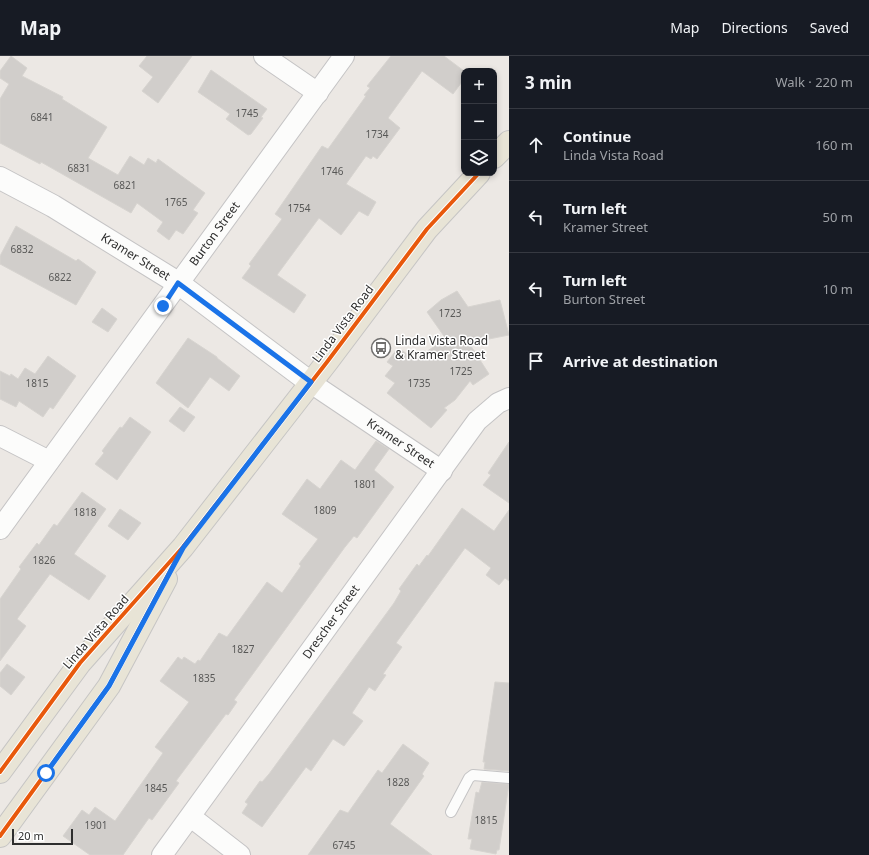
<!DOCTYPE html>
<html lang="en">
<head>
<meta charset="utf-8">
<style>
  body { margin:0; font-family:"Noto Sans",sans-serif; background:#242831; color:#f1f3f6 }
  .controls { position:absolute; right:12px; top:12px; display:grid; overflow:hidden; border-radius:8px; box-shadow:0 2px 6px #0003 }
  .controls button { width:36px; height:36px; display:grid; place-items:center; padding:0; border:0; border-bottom:1px solid #363941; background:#171b24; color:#f1f3f6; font:20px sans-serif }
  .scale { position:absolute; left:12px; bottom:10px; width:61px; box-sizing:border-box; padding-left:4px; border:2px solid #2e2e2e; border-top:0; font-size:11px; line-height:14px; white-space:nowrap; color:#2e2e2e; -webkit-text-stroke:3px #fff; paint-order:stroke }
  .stop { position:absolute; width:12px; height:12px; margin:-9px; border:3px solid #1a73e8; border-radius:50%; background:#fff }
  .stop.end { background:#1a73e8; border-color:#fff; box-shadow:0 1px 4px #0008 }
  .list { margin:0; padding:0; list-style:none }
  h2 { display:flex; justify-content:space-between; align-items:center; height:52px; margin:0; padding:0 16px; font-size:17px }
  h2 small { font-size:13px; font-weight:400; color:#9ea1a6 }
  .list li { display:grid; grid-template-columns:26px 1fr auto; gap:12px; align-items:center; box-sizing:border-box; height:72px; padding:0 16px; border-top:1px solid #363941 }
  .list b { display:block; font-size:15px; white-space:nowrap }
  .list p { margin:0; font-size:13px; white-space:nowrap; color:#9ea1a6 }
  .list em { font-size:13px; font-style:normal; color:#9ea1a6 }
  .icon { flex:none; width:22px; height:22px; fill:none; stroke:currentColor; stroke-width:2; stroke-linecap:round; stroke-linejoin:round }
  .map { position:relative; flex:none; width:509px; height:799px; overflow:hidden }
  header { display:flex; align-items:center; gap:24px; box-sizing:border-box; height:56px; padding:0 20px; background:#171b24; border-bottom:1px solid #363941 }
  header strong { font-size:19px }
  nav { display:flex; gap:22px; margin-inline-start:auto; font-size:14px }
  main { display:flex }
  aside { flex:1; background:#171b24 }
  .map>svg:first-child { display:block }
  .building { fill:#d1cecb; stroke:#d7d4d0 }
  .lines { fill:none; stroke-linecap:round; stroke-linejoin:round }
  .lane-casing { stroke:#c5c4c5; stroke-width:12 }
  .street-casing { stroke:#c5c4c5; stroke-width:22 }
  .secondary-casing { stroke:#c5c4c5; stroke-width:24 }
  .primary-casing { stroke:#c6c5c4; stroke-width:24 }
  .lane { stroke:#fcfcfb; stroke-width:10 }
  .street { stroke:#fcfcfb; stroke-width:20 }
  .secondary { stroke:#fcfcfb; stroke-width:22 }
  .primary { stroke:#e8e4d6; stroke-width:22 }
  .cycleway-casing { stroke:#fff; stroke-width:6 }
  .cycleway { stroke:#e8590c; stroke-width:4 }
  .route { stroke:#1a73e8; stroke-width:5 }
  .labels { text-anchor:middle; stroke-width:3; stroke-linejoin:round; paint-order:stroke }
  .number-label { font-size:10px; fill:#585857 }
  .street-label { font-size:12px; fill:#2e2e2e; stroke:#fff }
  .poi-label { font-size:12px; fill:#2e2e2e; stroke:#fff; text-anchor:start }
</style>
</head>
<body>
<header>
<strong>Map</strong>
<nav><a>Map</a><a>Directions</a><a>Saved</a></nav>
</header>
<main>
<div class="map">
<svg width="509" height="799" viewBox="0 0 509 799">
  <rect width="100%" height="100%" fill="#ece8e4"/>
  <g class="building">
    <polygon points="11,0 27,12 22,20 63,41 62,43 107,71 88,102 118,119 130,100 144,109 148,102 156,107 158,103 205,137 193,154 198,157 183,178 176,174 169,184 157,175 163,166 137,147 131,157 41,106 40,108 0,87 0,43 9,28 0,22 0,15"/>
    <polygon points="147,0 192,0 158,47 142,35 153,21 139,10"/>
    <polygon points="391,0 444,0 464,15 464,23 453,38 422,15 388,62 400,72 377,103 373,100 371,103 366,100 346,128 376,146 368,160 359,155 341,179 319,162 277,219 306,239 294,257 242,222 251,210 249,208 282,163 275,158 322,90 328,93 366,40 364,39 370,32 367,30"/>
    <polygon points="211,14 267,53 261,61 263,62 251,78 248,79 226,63 230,58 198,36"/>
    <polygon points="16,170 76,205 78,203 96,216 76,249 0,208 0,200"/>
    <polygon points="457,235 468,251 500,244 509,279 469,287 489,318 473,329 470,325 455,344 444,352 447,354 431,372 387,337 395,327 385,320 393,310 387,306 398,292 415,303 446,283 427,256 441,244"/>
    <polygon points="102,252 117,263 108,276 92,266"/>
    <polygon points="188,282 217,301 217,302 240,320 229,335 210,321 188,352 156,327"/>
    <polygon points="48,300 76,320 53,353 50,351 43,361 19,345 16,351 0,343 0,315 10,320 11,318 18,323 25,312 35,318"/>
    <polygon points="180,351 195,361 184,376 169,365"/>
    <polygon points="130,361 151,376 117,424 95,408 104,397 102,395 120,371 122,372"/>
    <polygon points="376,385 389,393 374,414 394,431 357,482 354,480 345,491 234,644 237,646 228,659 226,658 176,725 179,727 152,764 149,762 123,799 90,799 63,780 82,754 89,759 95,751 115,765 163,697 155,691 189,646 160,625 178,601 182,604 184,601 195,608 198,604 200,605 219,577 227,581 267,526 282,537 301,510 299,508 318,483 282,458 307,423 320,433 341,404 355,414"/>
    <polygon points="509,386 509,447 483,429 491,419 488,417"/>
    <polygon points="82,436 106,453 74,498 106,520 89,544 50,518 17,563 26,570 0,605 0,543 21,513 19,511 37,487 39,489 54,468 57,470"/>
    <polygon points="462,452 494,475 509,454 509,525 505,522 499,529 486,519 491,512 465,492 396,587 402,591 383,618 386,619 375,635 369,631 352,657 363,665 350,682 344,690 333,683 311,715 306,711 262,771 242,757 248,748 245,746 260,725 262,726 269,718 394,547 401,535 399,533 417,508 419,510 427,499 428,500"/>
    <polygon points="120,453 141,467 128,484 108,470"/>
    <polygon points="7,608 25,621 11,639 0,630 0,617"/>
    <polygon points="495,626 509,627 509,715 484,713 485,706 483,706"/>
    <polygon points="403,688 429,707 422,718 424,720 390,768 432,799 308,799 340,754 348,757 378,714 382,717"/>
    <polygon points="482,726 509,728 499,794 497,794 496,798 470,793 472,783 468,783 476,736 479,737"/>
  </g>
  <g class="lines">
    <g class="lane-casing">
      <polyline id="lane" points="451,756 469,722 473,719 509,722"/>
    </g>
    <g class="street-casing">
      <g id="street">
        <polyline points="264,0 318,37"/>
        <path id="s1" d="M311,327L442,415"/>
        <polyline points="0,380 49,405"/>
        <path id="s2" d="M0,473L344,0"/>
        <polyline points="191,761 240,799"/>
        <path id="s3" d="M162,799L477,365L498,347L509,342"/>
      </g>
    </g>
    <g class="secondary-casing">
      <g id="secondary">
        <path id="s4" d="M0,122L53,150L178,227L311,327"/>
      </g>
    </g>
    <g class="primary-casing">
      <g id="primary">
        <polyline points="494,101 509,86"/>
        <polyline points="0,716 80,607 183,491 327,306 427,173 479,117"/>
        <polyline points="0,780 109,630 166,523"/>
      </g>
    </g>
    <use href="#lane" class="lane"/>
    <use href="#street" class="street"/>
    <use href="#secondary" class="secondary"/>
    <use href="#primary" class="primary"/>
    <g class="cycleway-casing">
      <g id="cycleway">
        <polyline points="0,716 80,607 183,491 327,306 427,173 479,117"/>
        <polyline points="0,780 109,630 175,506"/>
      </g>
    </g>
    <use href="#cycleway" class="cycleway"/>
  </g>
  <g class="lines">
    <polyline class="route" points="46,717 109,630 183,492 311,326 178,227 163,250"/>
  </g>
  <defs>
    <g id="bus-ring" transform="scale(1)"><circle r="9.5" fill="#fff" stroke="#706f6e" stroke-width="1.5"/><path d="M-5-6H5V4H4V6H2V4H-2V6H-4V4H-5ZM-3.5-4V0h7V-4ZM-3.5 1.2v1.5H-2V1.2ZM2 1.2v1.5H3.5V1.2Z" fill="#706f6e"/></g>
  </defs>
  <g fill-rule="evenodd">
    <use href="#bus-ring" x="381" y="292"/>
  </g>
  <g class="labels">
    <g class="number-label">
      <text x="247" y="61">1745</text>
      <text x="42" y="65">6841</text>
      <text x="377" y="82">1734</text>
      <text x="79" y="116">6831</text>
      <text x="332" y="119">1746</text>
      <text x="125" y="133">6821</text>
      <text x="176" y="150">1765</text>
      <text x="299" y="156">1754</text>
      <text x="22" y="197">6832</text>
      <text x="60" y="225">6822</text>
      <text x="450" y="261">1723</text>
      <text x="461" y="319">1725</text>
      <text x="37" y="331">1815</text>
      <text x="419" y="331">1735</text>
      <text x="365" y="432">1801</text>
      <text x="325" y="458">1809</text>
      <text x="85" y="460">1818</text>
      <text x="44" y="508">1826</text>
      <text x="243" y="597">1827</text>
      <text x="204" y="626">1835</text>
      <text x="398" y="730">1828</text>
      <text x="156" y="736">1845</text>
      <text x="486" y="768">1815</text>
      <text x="96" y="773">1901</text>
      <text x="344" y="793">6745</text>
    </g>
    <g class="street-label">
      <text dy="4" stroke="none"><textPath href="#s2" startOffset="365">Burton Street</textPath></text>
      <text dy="4" stroke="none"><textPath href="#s4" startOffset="157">Kramer Street</textPath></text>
      <text transform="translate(343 268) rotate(-53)" y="4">Linda Vista Road</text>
      <text dy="4" stroke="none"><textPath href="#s1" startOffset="108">Kramer Street</textPath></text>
      <text dy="4" stroke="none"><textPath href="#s3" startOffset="288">Drescher Street</textPath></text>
      <text transform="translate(96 576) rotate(-49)" y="4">Linda Vista Road</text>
    </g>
    <g class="poi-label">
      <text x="395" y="289">Linda Vista Road<tspan x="395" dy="14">&amp; Kramer Street</tspan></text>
    </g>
  </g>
</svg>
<div class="controls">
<button>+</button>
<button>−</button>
<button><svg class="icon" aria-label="layers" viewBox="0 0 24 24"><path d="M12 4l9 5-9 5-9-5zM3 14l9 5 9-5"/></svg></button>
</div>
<div class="scale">20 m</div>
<div class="stop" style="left:46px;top:717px"></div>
<div class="stop end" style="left:163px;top:250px"></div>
</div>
<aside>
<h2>3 min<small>Walk · 220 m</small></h2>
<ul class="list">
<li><svg class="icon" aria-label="ahead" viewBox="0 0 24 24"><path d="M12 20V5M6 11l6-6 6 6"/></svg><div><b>Continue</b><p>Linda Vista Road</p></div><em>160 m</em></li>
<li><svg class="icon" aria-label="left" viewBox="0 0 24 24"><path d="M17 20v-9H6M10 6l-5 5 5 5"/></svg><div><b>Turn left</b><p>Kramer Street</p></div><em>50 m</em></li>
<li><svg class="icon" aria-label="left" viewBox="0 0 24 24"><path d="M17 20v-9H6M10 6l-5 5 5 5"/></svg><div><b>Turn left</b><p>Burton Street</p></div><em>10 m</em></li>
<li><svg class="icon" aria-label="arrive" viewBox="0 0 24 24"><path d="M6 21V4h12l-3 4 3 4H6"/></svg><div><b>Arrive at destination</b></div></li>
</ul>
</aside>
</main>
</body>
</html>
